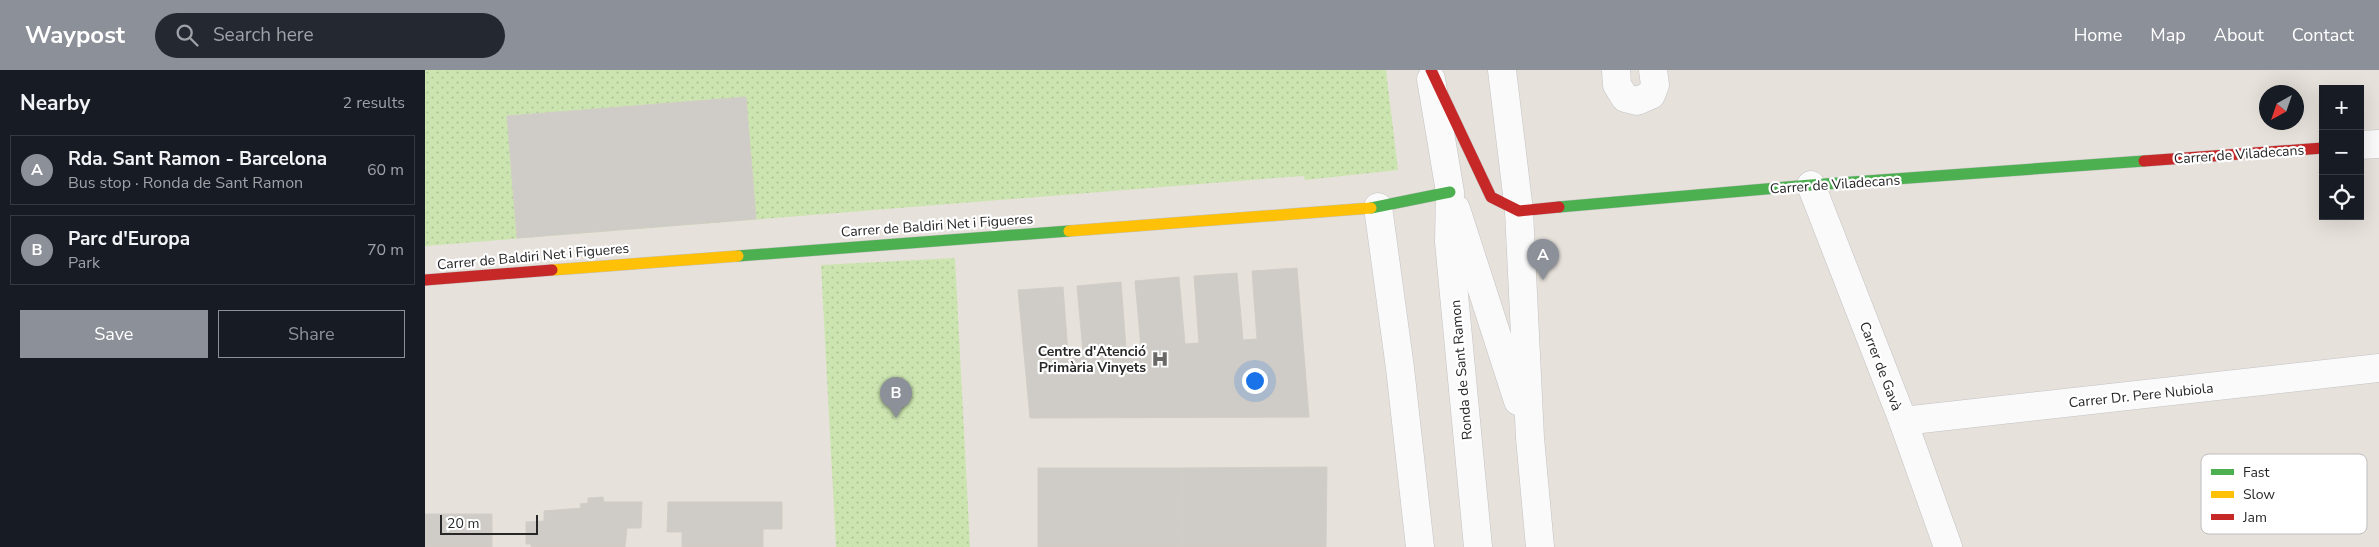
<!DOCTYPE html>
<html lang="en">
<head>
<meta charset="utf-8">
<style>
  body { margin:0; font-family:"Nunito Sans",sans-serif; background:#242831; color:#f1f3f6 }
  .controls { position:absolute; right:15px; top:15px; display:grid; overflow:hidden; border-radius:0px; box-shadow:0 5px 20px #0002 }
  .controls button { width:45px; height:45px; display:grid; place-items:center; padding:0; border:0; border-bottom:1px solid #363941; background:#171b24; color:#f1f3f6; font:25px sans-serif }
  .compass { position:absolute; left:1834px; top:15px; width:45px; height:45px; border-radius:50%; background:#171b24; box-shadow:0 5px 20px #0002; rotate:220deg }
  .scale { position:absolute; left:15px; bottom:12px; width:98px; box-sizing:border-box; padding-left:5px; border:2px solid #272727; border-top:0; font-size:14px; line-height:18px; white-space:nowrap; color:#272727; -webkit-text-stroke:4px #fff; paint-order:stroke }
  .you { position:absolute; left:829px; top:310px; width:18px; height:18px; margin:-12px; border:4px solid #fff; border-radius:50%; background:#1a73e8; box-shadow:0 0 0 8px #1a73e833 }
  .badge { display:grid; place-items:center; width:32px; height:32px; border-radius:50%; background:#8c9099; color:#fff; font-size:16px; font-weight:700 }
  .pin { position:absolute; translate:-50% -41px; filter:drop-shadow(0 1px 2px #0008) }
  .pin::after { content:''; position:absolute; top:26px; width:18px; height:15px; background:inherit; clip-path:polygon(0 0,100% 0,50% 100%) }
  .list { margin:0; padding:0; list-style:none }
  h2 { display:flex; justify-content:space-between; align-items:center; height:65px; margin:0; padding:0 20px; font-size:21px }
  h2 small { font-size:16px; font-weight:400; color:#9ea1a6 }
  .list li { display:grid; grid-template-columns:32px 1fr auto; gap:15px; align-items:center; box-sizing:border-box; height:70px; margin:0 10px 10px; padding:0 10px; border:1px solid #363941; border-radius:0px }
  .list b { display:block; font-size:19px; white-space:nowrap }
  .list p { margin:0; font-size:16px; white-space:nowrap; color:#9ea1a6 }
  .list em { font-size:16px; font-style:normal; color:#9ea1a6 }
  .actions { display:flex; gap:10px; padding:15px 20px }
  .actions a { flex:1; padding:11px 0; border:1px solid #8c9099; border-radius:0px; text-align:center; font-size:18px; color:#8c9099 }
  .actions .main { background:#8c9099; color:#fff }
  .icon { flex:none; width:28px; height:28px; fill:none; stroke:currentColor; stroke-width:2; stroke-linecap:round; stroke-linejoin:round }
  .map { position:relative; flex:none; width:1954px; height:477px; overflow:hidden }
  header { display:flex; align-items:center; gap:30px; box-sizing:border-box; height:70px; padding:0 25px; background:#8c9099; color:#fff }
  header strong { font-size:24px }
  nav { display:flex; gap:28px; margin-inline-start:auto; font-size:18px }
  .search { width:350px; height:45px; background:#242831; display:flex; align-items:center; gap:12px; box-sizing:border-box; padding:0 18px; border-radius:28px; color:#9ea1a6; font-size:19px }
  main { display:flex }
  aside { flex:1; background:#171b24 }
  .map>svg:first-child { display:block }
  .green { fill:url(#green-dots) }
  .building { fill:#cfcbc6; stroke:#d2cdc7 }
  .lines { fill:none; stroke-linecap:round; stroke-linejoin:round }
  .street-casing { stroke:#c3c2c3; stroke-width:29 }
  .fast-casing { stroke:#c3c2c3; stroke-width:12 }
  .slow-casing { stroke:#c3c2c3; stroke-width:12 }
  .jam-casing { stroke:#c3c2c3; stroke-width:12 }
  .street { stroke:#fbfafa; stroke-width:28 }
  .fast { stroke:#4caf50; stroke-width:11 }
  .slow { stroke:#ffc107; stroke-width:11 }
  .jam { stroke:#c62828; stroke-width:11 }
  .labels { text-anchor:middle; stroke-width:4.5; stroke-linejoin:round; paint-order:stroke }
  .street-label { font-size:14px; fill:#272727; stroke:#fff }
  .poi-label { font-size:14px; font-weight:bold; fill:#272727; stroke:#fff; text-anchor:end }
  .key { fill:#fff; stroke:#bebebe; stroke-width:1 }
  .key-label { font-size:14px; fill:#272727 }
</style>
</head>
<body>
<header>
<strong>Waypost</strong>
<div class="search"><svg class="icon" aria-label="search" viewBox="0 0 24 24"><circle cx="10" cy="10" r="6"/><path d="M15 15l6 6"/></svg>Search here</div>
<nav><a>Home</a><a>Map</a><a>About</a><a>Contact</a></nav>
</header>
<main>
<aside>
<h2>Nearby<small>2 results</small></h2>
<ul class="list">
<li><span class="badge">A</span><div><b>Rda. Sant Ramon - Barcelona</b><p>Bus stop · Ronda de Sant Ramon</p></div><em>60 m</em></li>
<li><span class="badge">B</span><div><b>Parc d'Europa</b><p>Park</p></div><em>70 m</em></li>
</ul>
<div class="actions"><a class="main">Save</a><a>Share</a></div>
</aside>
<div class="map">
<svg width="1954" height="477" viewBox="0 0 1954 477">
  <defs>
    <pattern id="green-dots" width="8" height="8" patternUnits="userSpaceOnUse" patternTransform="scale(1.25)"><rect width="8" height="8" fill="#cce5b0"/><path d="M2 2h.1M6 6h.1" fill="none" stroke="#afc497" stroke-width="1.8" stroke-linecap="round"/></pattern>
  </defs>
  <rect width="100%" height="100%" fill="#e7e1db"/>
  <g class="green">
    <polygon points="0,0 961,0 973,100 880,110 879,106 863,107 0,176"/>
    <polygon points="530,188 545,477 411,477 396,195"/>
  </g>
  <g class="building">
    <polygon points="321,27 331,149 92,168 82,46"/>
    <polygon points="872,198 884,347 605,348 593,220 638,217 643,283 658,282 652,216 696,212 701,278 716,278 710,211 754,207 760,274 774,273 769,206 812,203 818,270 832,269 827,201"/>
    <polygon points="902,397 901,477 758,477 757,398"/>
    <polygon points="613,398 757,398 758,477 613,477"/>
    <polygon points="178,427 179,432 217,432 216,458 202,458 200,477 106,477 106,474 101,474 101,452 119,451 119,441 156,438 155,434 163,433 163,428"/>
    <polygon points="243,432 357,432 357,459 338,459 338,477 257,477 257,462 242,462"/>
    <rect x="0" y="444" width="67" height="33"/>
  </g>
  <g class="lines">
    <g class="street-casing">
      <g id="street">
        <polyline points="1077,0 1094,141 1105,368 1115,477"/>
        <polyline points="1191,0 1192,15 1200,28 1212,31 1226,25 1230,15 1228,0"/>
        <polyline points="1006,9 1025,122 1024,172 1053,477"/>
        <polyline points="1935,75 1954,74"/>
        <polyline points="1386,115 1478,351 1523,477"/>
        <polyline points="953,137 975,298 995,477"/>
        <polyline points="1031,139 1093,331"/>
        <polyline points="1478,351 1954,298"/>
      </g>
    </g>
    <g class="fast-casing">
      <g id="fast">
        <polyline points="1134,137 1386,115 1719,91"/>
        <polyline points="946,138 1025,122"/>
        <polyline points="313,186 644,161"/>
      </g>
    </g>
    <g class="slow-casing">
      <g id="slow">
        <polyline points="644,161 946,138"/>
        <polyline points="127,200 313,186"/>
      </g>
    </g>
    <g class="jam-casing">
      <g id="jam">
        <polyline points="1006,0 1066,127 1094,141 1134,137"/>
        <polyline points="1719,91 1898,78"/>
        <polyline points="0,210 127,200"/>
      </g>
    </g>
    <use href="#street" class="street"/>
    <use href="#fast" class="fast"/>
    <use href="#slow" class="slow"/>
    <use href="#jam" class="jam"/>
  </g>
  <defs>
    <g id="hospital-bare" transform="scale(1.35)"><path d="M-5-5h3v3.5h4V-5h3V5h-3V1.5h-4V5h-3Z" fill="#6a6866" stroke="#fff" stroke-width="2.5" paint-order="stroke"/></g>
  </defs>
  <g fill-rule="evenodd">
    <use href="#hospital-bare" x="735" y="289"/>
  </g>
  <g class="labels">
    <g class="street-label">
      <text transform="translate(1814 84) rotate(-4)" y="5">Carrer de Viladecans</text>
      <text transform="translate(1410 114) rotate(-4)" y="5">Carrer de Viladecans</text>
      <text transform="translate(512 155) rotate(-4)" y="5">Carrer de Baldiri Net i Figueres</text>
      <text transform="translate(108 186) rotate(-5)" y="5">Carrer de Baldiri Net i Figueres</text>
      <text transform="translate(1456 296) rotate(69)" y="5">Carrer de Gavà</text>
      <text transform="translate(1036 300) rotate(-95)" y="5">Ronda de Sant Ramon</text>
      <text transform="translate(1716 325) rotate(-6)" y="5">Carrer Dr. Pere Nubiola</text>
    </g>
    <g class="poi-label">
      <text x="721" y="286">Centre d'Atenció<tspan x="721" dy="16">Primària Vinyets</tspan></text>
    </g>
  </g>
  <rect x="1776" y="384" width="166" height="80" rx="8" class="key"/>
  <rect x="1786" y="399" width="23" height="6" fill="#4caf50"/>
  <rect x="1786" y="421" width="23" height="7" fill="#ffc107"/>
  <rect x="1786" y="444" width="23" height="6" fill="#c62828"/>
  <g class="key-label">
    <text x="1818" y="407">Fast</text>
    <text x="1818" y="429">Slow</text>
    <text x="1818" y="452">Jam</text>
  </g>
</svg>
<div class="controls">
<button>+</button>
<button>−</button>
<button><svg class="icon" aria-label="locate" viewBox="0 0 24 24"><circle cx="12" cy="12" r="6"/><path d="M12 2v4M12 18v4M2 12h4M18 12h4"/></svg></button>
</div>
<svg class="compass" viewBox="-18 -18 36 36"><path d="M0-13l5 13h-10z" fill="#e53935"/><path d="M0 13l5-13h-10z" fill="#9ea1a6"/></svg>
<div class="scale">20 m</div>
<div class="you"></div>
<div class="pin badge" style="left:1118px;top:210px">A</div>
<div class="pin badge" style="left:471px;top:348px">B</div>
</div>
</main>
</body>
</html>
